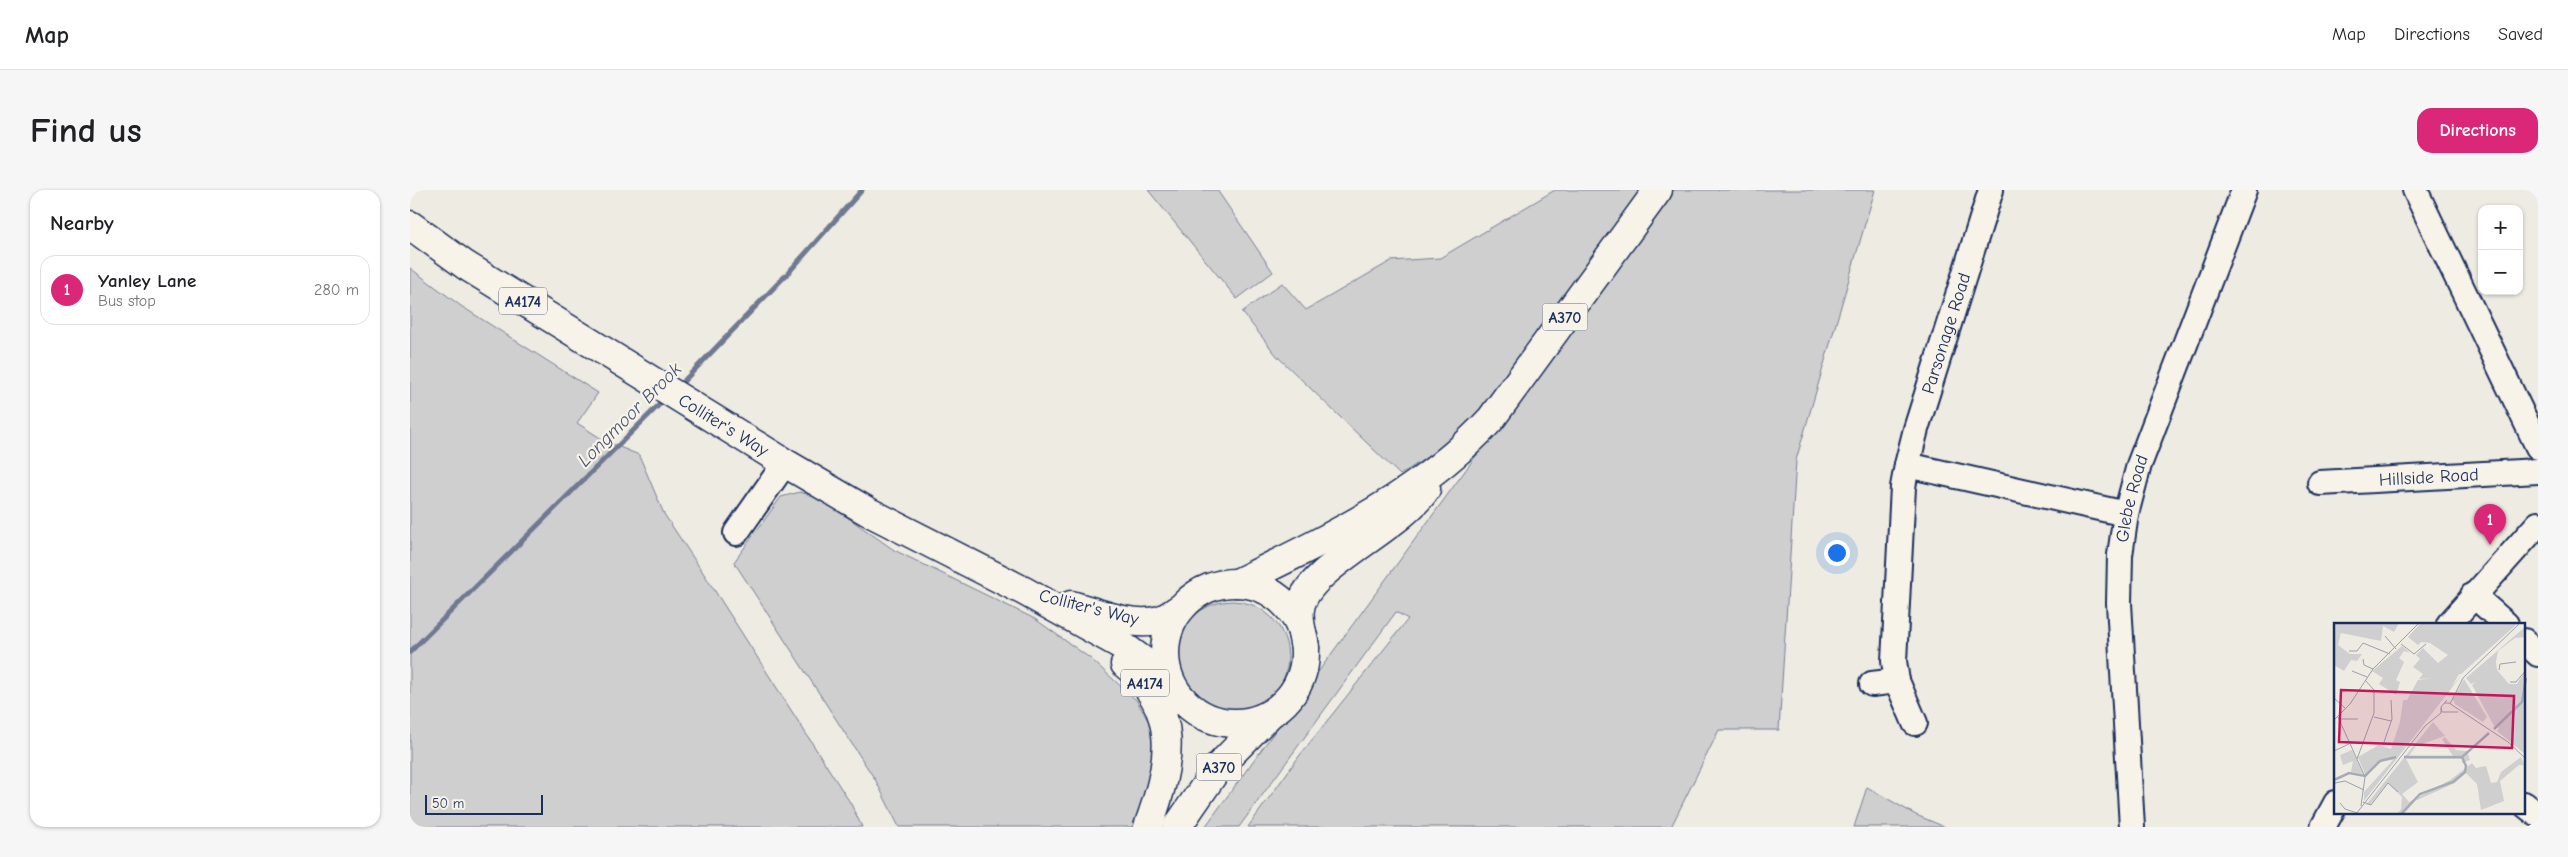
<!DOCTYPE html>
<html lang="en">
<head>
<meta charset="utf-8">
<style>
  body { margin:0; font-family:"Comic Neue",sans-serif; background:#f6f6f6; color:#202124 }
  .controls { position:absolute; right:15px; top:15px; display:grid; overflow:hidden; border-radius:10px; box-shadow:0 1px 4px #0004 }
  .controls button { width:45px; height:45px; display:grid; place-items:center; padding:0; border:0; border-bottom:1px solid #e0e0e0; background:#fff; color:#202124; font:25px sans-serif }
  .scale { position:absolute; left:15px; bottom:12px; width:118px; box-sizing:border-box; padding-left:5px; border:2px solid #1b2f5e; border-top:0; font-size:14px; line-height:18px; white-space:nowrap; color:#1b2f5e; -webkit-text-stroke:4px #f7f3e8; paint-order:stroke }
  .you { position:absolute; left:1426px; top:362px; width:18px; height:18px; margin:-12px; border:4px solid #fff; border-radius:50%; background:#1a73e8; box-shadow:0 0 0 8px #1a73e833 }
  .badge { display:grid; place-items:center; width:32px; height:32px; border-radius:50%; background:#db2777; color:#fff; font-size:16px; font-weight:700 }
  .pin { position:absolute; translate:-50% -41px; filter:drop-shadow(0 1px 2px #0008) }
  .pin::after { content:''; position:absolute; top:26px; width:18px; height:15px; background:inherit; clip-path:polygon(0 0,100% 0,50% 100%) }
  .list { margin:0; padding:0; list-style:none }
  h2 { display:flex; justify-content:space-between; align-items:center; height:65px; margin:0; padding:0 20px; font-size:21px }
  h2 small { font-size:16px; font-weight:400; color:#757577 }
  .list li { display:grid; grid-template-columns:32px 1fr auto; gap:15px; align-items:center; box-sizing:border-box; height:70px; margin:0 10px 10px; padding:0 10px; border:1px solid #e0e0e0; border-radius:15px }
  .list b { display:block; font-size:19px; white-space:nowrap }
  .list p { margin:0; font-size:16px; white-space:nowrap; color:#757577 }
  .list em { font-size:16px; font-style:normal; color:#757577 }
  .map { position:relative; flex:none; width:2128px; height:637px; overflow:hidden; border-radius:15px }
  header { display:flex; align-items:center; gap:30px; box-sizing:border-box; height:70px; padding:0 25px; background:#fff; border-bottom:1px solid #e0e0e0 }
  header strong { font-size:24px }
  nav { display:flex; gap:28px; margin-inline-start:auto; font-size:18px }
  .intro { display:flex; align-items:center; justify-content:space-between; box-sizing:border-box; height:120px; padding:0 30px }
  h1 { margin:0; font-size:35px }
  .button { padding:12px 22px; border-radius:15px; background:#db2777; color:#fff; font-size:18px; font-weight:700 }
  main { display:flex; gap:30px; padding:0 30px }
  aside { flex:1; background:#fff; border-radius:15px; box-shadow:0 1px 4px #0004 }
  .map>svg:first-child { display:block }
  .green { fill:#cfcfcf; stroke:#757f96 }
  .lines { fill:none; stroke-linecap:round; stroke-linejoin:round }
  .stream { stroke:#6e7992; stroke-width:5 }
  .minor-casing { stroke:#1b2f5e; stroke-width:28 }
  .major-casing { stroke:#1b2f5e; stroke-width:31 }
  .highway-casing { stroke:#1b2f5e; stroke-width:31 }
  .minor { stroke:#f7f3e8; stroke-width:24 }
  .major { stroke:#f7f3e8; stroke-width:28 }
  .highway { stroke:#f7f3e8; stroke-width:28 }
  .labels { text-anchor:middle; stroke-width:4.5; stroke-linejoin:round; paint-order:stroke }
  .shield { fill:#f7f3e8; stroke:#5d6a87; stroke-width:1 }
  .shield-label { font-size:16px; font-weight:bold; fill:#1b2f5e }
  .street-label { font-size:18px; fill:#1b2f5e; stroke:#f7f3e8 }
  .water-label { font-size:19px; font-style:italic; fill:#455478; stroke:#f7f3e8 }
  .inset-river { fill:none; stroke:#a6abb5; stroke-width:2.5 }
  .inset-road { fill:none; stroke:#9aa0ad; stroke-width:1 }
  .view { fill:#c2185b; fill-opacity:0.15; stroke:#c2185b; stroke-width:2.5 }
  .inset-edge { fill:none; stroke:#1b2f5e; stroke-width:2.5 }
</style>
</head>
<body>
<header>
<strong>Map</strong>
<nav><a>Map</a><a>Directions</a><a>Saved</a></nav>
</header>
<div class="intro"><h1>Find us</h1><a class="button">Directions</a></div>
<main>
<aside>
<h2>Nearby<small></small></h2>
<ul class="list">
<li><span class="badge">1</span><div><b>Yanley Lane</b><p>Bus stop</p></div><em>280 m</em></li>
</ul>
</aside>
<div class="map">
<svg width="2128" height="637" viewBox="0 0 2128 637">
  <rect width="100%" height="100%" fill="#eeebe2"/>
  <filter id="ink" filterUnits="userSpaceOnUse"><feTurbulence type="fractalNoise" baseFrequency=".02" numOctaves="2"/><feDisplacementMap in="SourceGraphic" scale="10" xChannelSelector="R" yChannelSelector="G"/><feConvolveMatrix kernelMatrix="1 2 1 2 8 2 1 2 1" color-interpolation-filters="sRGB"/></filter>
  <g filter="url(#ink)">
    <g class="green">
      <polygon points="738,0 807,0 863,82 827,109"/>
      <polygon points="1145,0 1232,0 1064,236 990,285 867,166 832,122 872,93 896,120 981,71 1030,68"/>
      <polygon points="1260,0 1465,0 1386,270 1369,540 1309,540 1261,637 838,637 890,565 998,429 986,422 829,637 795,637"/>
      <polygon points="0,78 51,116 188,203 167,233 195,251 229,265 254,324 296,387 441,614 452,637 0,637"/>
      <polygon points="390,302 410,308 484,360 625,429 681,469 727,511 745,543 745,580 730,637 489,637 466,591 324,372 371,307"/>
      <circle cx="822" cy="467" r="56"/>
      <polygon points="1457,597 1506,625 1535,637 1444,637"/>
    </g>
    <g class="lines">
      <g class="stream">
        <polyline points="268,197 378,83 452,0"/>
        <polyline points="0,462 256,208"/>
      </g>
      <g class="minor-casing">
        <g id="minor">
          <polyline points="2005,0 2128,257"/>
          <polyline points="1497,275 1716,324"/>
          <path id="s1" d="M1910,293L2128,281"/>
          <polyline points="326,343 375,273"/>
          <polyline points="2063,405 2096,434"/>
          <polyline points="2039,434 2128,334"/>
          <polyline points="2114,451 2128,464"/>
          <polyline points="1462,494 1487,491"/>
          <path id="s2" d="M1505,533L1487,491L1484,471L1493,297L1497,275L1506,239L1581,0"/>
          <polyline points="2114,614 2128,625"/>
          <path id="s3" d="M1722,637L1709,413L1710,365L1716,324L1729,275L1834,0"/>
          <polyline points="1913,637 1926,613"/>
        </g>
      </g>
      <g class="major-casing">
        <g id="major">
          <path d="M827,393C917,349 1013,304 1081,229L1248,0"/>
          <path d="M895,458C893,446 888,431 890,419C894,379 990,339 1016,299"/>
        </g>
      </g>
      <g class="highway-casing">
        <g id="highway">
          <path id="s4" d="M0,35L55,75L375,273L457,321L614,401L713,456L750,483L763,498"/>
          <circle cx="825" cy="463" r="70"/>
          <path d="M661,415C688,422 722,438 750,430C757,428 764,422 771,418"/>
          <path d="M715,474C772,520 761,574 738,637"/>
          <polyline points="767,637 809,576 859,525"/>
        </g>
      </g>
      <use href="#minor" class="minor"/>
      <use href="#major" class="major"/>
      <use href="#highway" class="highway"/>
    </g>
  </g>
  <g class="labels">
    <g class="shield">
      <rect x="89" y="97.5" width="48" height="27" rx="4"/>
      <rect x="1132.5" y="113.5" width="45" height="27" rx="4"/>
      <rect x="711" y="479.5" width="48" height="27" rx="4"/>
      <rect x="786.5" y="563.5" width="45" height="27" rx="4"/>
    </g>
    <g class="shield-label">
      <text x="113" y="117">A4174</text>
      <text x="1155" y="133">A370</text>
      <text x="735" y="499">A4174</text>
      <text x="809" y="583">A370</text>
    </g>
    <g class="street-label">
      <text dy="6" stroke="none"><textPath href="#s2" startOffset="400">Parsonage Road</textPath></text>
      <text dy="6" stroke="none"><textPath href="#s4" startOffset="372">Colliter's Way</textPath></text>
      <text dy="6" stroke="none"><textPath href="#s1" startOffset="109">Hillside Road</textPath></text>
      <text dy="6" stroke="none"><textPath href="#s3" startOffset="330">Glebe Road</textPath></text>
      <text transform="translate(679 417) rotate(14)" y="6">Colliter's Way</text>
    </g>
    <g class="water-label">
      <text transform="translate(219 224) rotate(-45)" y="7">Longmoor Brook</text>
    </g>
  </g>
  <g transform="translate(1924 433)">
    <rect width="191" height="191" fill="#eeebe2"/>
    <path d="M0,0H65L60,9L49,3L47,18L7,10L4,22L16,31H28L23,38L17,37L10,48L0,42ZM87,0H184L127,51L105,53L125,51L118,63L127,53L30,178V169L59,137L47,138L32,154L24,134L45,122L57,126L66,99L69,77H73L84,57L98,55L85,56L89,51L79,44L86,36L82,32L89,25L104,40L114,32L96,20L87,19L84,22L74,14ZM191,4L190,14L181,15L164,28L162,39L163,47L175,61H183L191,48V131L163,108L165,105L160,103L138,62L142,59L137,61L132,55ZM68,23L76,30L70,28L65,35L70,39L62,57L66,59L62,72L45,61L49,55L38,48ZM130,56L153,94L149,99L121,81L119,76ZM99,99L111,113L82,123L74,134L119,133L108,116L111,114L122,127L133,128L136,137L128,140V136H72L84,159L68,171L75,179L116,157L138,140L142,145L152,143L157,160L163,159L167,149L187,134L190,142H185L166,158L170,178L147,187L143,161L132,150L121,160L81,178L70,191H63L67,186L68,174L54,160L37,181L32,182ZM18,127L29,151L17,149L19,138L9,142L6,132Z" fill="#cfcfcf"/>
    <path class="inset-river" d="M160,106L188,79L192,55M70,134H128M0,157L15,150L31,153L46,138L62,134M67,191L86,171L119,159L131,149L132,143L128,134L155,110"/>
    <path class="inset-road" d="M51,13L62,26M67,21L80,31L92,21M15,28H23L29,20L56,31M29,36L30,42L39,46M165,47L166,41L182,39M18,48L33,54M176,59H182L192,47M0,75L12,86M113,77L107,84L108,89H124M110,80H115L174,119L192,136M116,81L129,55L186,0M4,94L31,154L27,183M40,94L57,98M5,96H24M0,97L16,81L39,46L85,0M49,122L58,96L57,77M0,128L15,121M23,136L40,90V67L31,57M1,160L11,158L30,167M29,179L37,182L54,160L64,169M6,180L11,186L23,190M22,191L91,103L107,90V85"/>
    <path class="view" d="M7,67L180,73L178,125L5,119Z"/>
    <rect width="191" height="191" class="inset-edge"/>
  </g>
</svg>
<div class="controls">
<button>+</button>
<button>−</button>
</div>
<div class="scale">50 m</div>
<div class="you"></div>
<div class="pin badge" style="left:2080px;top:355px">1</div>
</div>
</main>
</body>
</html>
